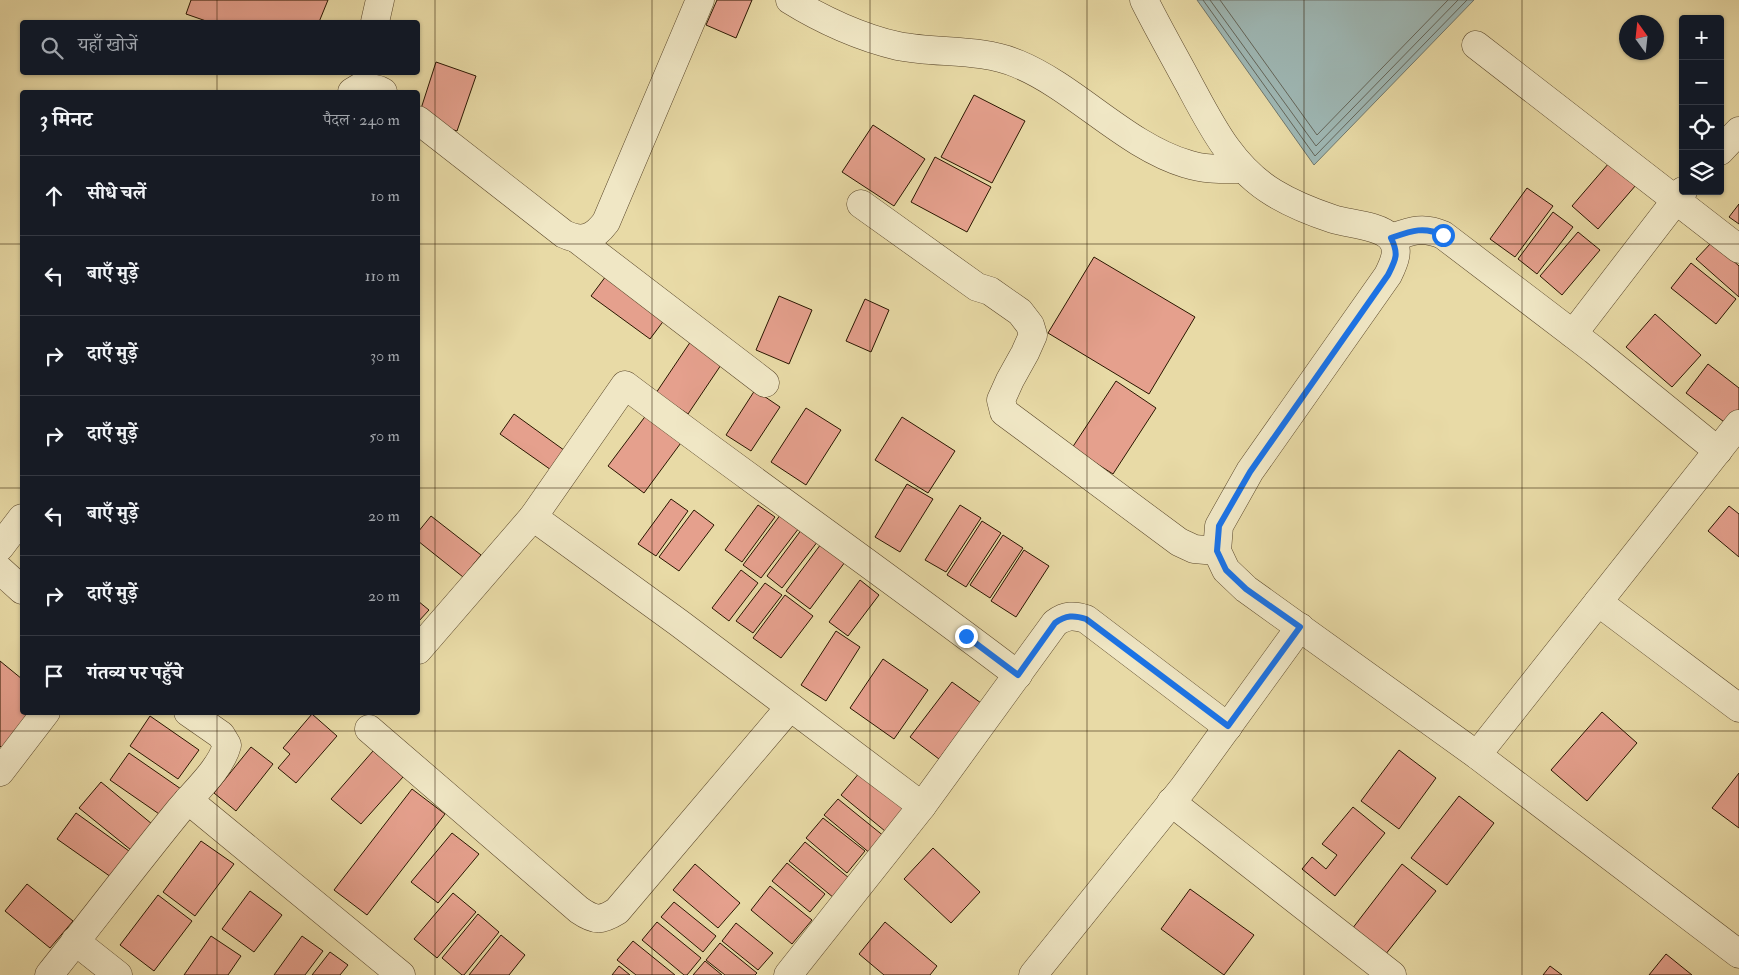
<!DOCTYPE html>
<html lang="hi">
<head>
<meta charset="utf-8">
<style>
  body { margin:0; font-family:"IM FELL Double Pica","Noto Serif Devanagari",serif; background:#20242c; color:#f1f3f6 }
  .controls { position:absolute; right:15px; top:15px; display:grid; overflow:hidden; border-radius:5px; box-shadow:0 1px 4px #0004 }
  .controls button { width:45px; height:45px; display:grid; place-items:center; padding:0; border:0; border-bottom:1px solid #363941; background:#171b24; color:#f1f3f6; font:25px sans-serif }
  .compass { position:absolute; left:1619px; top:15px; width:45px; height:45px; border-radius:50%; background:#171b24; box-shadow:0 1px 4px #0004; rotate:345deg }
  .stop { position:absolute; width:15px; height:15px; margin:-11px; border:4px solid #1a73e8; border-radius:50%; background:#fff }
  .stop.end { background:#1a73e8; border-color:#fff; box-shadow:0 1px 5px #0008 }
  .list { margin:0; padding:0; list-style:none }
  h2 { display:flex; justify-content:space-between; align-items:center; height:65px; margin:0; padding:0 20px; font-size:21px }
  h2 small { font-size:16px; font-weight:400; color:#9ea1a6 }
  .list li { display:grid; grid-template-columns:32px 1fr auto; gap:15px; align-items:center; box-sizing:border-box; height:80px; padding:0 20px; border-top:1px solid #363941 }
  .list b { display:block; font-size:19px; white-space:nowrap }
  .list em { font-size:16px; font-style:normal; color:#9ea1a6 }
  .icon { flex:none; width:28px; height:28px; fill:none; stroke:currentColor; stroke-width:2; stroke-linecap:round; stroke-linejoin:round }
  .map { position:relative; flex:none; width:1739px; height:975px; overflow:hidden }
  .search { position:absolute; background:#171b24; box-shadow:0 1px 4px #0004; left:20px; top:20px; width:400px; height:55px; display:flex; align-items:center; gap:12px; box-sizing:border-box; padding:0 18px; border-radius:5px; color:#9ea1a6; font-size:19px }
  .panel { position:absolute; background:#171b24; box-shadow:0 1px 4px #0004; left:20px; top:90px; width:400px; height:625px; border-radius:5px }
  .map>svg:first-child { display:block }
  .water { fill:#9eb7b4; stroke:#70776c }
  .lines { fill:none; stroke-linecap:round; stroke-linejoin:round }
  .shore { stroke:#64665a; stroke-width:1 }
  .building { fill:#e5a08d; stroke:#2a1600 }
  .street-casing { stroke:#5a472a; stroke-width:29 }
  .street { stroke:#f0e7c5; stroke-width:28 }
  .route { stroke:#1a73e8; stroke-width:6 }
  .grid { fill:none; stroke:#2a1600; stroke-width:1; stroke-opacity:0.55 }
</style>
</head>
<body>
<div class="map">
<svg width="1739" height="975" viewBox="0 0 1739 975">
  <rect width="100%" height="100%" fill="#e8daa6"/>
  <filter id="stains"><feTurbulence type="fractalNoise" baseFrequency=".004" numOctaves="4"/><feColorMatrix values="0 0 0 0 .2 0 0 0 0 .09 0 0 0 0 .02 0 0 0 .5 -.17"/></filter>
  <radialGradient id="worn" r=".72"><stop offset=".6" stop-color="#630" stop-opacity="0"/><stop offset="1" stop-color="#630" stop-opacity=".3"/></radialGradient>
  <polygon class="water" points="1197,0 1474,0 1314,165"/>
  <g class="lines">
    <g class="shore">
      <polyline points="1203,0 1315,156 1467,0"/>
      <polyline points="1210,0 1316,146 1458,0"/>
      <polyline points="1220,0 1317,135 1448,0"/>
    </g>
  </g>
  <g class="building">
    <polygon points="191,0 328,0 319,22 209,22 186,14"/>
    <polygon points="717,0 752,0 736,38 706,25"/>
    <polygon points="436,62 476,76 457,131 418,118"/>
    <polygon points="974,95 1025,121 992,183 941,157"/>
    <polygon points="873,125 925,159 894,206 842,172"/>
    <polygon points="935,157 991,187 967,232 911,202"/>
    <polygon points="1609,163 1636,185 1598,229 1572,206"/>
    <polygon points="1527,188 1553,206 1515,257 1490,239"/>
    <polygon points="1739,204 1739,224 1729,217"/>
    <polygon points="1553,212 1573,227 1537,274 1518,259"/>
    <polygon points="1578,232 1600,250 1562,295 1540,276"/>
    <polygon points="1712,242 1739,266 1739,297 1696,259"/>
    <polygon points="1094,257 1195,317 1149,394 1048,333"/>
    <polygon points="1691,263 1736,299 1716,324 1671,288"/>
    <polygon points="609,272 668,315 650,339 591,296"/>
    <polygon points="779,296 812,310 789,364 756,350"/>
    <polygon points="865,299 889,310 871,352 846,341"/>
    <polygon points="1655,314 1701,355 1672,387 1626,347"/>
    <polygon points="691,341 723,362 688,414 656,393"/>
    <polygon points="1708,364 1739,388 1739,419 1732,428 1686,393"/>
    <polygon points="1116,381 1156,408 1113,474 1072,448"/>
    <polygon points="755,390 780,407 751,451 726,435"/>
    <polygon points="806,408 841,430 806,485 771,462"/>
    <polygon points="650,410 686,436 644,493 608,466"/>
    <polygon points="514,414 568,453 554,472 500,434"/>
    <polygon points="902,417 955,451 928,493 875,460"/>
    <polygon points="907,484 933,499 900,552 875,537"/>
    <polygon points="671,499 688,511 656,556 638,544"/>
    <polygon points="758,505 775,517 742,562 725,550"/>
    <polygon points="960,505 981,518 946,572 925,560"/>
    <polygon points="1729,506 1739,514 1739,557 1708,531"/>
    <polygon points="694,510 714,525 679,571 659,557"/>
    <polygon points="781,514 799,528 761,578 743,565"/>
    <polygon points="431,516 481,555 463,577 418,541 418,532"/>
    <polygon points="982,521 1001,533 966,587 947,575"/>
    <polygon points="802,529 818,541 782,588 767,576"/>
    <polygon points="1003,535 1023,548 990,598 970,585"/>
    <polygon points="821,544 845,562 810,609 786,591"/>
    <polygon points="1024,550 1049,566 1016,617 991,601"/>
    <polygon points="741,570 758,583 729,621 712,608"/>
    <polygon points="860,580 879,595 848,636 829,622"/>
    <polygon points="765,583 782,595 753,633 736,621"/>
    <polygon points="785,595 813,616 781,658 753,638"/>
    <polygon points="418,601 429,610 418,622"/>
    <polygon points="836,631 860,647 826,701 801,685"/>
    <polygon points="883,659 928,690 894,739 850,708"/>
    <polygon points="0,661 22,679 22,712 31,712 3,749 0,746"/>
    <polygon points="952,682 981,703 939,759 910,737"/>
    <polygon points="1602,712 1637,743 1587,801 1551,770"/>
    <polygon points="312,714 337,736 296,783 278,768 290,754 283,748"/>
    <polygon points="150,716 199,750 178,779 130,746"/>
    <polygon points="251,747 273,764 236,811 214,793"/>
    <polygon points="1399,750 1436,778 1399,829 1361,801"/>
    <polygon points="373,751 403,777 361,824 331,799"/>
    <polygon points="129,753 181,789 162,816 110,780"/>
    <polygon points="860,772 904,808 885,831 841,795"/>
    <polygon points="1739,773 1739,828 1712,808"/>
    <polygon points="101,782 152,824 131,850 79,808"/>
    <polygon points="412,789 445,814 367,915 334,890"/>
    <polygon points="1459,796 1494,823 1447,885 1411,858"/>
    <polygon points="838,799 885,837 871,854 824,815"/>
    <polygon points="1353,807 1385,833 1335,896 1302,869 1312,857 1326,869 1337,855 1322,844"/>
    <polygon points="76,813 129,851 111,877 57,839"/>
    <polygon points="823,818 865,851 847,873 806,838"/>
    <polygon points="452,833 479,854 438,903 411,882"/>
    <polygon points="201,841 234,864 195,916 163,892"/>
    <polygon points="805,842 849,878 834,898 789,861"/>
    <polygon points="933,848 980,892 951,923 904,879"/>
    <polygon points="787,863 825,894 810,912 772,881"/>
    <polygon points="695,864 740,903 718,928 673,890"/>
    <polygon points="1402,864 1436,891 1385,955 1352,929"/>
    <polygon points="27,884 73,921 50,948 5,911"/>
    <polygon points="770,886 812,920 792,944 751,910"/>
    <polygon points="1190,889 1254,935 1224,975 1161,929"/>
    <polygon points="250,891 282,915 254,952 222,929"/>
    <polygon points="453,893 476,912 437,958 414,939"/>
    <polygon points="158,895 192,921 154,971 120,945"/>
    <polygon points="674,902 716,936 703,952 661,917"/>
    <polygon points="478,914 499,932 464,975 462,975 442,958"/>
    <polygon points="657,922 701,958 687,975 684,975 642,940"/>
    <polygon points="885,922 937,966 930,975 884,975 859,954"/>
    <polygon points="736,923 773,953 758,970 722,941"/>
    <polygon points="501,935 525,955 509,975 469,975"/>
    <polygon points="211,936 241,956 228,975 184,975"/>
    <polygon points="302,936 323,951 305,975 274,975"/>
    <polygon points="633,941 675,975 636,975 617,960"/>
    <polygon points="720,943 757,973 755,975 725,975 706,960"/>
    <polygon points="330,952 348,965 340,975 312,975"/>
    <polygon points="1666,954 1692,975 1649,975"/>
    <polygon points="705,961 722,975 693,975"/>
    <polygon points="619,966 630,975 612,975"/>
    <polygon points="1550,966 1562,975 1543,975"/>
  </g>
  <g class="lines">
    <g class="street-casing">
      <g id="street">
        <path d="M790,0C822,20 862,38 898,46C938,54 980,48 1018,64C1076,88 1126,146 1187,164C1205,170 1224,169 1243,169"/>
        <path d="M1144,0C1158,28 1174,56 1189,84C1211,125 1232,168 1274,193C1292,204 1312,212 1333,219C1349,224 1378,225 1390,237C1401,248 1394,263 1388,275L1250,471L1219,526L1217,551L1226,570L1246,589L1477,755L1739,954"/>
        <polyline points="375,22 380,0"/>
        <polyline points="1476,45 1739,249"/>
        <polyline points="352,92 362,86 379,90 383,92"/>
        <path d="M418,120L564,234C583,243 594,238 606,222L700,0"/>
        <polyline points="1720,151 1739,131"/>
        <polyline points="861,204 977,287 990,291 1020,312 1030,325 1033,335 1025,353 1010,380 1001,400 1004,412 1179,542 1194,549 1217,551"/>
        <path d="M1391,238C1411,231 1423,226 1443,235L1594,350L1718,451"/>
        <polyline points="577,239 765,383"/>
        <polyline points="1573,334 1683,191"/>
        <polyline points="533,517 679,623 922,806"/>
        <polyline points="0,547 22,518"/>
        <polyline points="0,570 22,590"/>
        <polyline points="1598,602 1739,708"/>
        <path d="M418,650L533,517L625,385C755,483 888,576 1018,675"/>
        <path d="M369,729L579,910C595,921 601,921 617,911L790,707"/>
        <polyline points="1477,755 1739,424"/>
        <polyline points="0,772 46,712"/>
        <polyline points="188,800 401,975"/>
        <polyline points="1171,802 1392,975"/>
        <polyline points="75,941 118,975"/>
        <path d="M49,975C92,921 134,866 177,813C192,794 221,769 227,745L221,735L188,712"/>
        <path d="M788,975L922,806L1055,623C1066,615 1074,615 1086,619L1228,727"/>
        <polyline points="1033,975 1184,787 1300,627"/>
      </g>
    </g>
    <use href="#street" class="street"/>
  </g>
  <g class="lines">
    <path class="route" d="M966,636L1018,675L1055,623C1066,615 1074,615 1086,619L1228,726L1300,627L1246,589L1226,570L1217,551L1219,526L1250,472L1388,275C1396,259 1399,254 1391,238C1411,231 1423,226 1443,235"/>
  </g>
  <path class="grid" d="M217,0V22M435,0V975M652,0V975M870,0V975M1087,0V975M1304,0V975M1522,0V975M217,72V92M0,244H22M418,244H1739M0,488H22M418,488H1739M217,712V975M0,731H1739"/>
  <rect width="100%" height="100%" filter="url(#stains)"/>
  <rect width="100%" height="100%" fill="url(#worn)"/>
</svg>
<div class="controls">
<button>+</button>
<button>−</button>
<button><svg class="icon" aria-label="locate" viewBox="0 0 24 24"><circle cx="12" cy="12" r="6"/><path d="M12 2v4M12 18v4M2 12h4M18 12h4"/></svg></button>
<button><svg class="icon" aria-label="layers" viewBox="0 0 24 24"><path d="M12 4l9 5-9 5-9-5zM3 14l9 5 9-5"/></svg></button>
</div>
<svg class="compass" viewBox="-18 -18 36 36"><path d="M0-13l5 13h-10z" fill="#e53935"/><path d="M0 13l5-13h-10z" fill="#9ea1a6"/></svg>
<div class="stop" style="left:1443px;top:235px"></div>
<div class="stop end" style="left:966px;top:636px"></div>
<div class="search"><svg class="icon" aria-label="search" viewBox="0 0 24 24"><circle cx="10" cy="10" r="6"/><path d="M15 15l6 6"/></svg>यहाँ खोजें</div>
<section class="panel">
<h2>3 मिनट<small>पैदल · 240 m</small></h2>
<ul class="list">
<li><svg class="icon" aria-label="ahead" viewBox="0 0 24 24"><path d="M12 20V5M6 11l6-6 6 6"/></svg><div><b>सीधे चलें</b></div><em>10 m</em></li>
<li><svg class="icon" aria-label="left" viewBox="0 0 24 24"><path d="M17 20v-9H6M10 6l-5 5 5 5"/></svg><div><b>बाएँ मुड़ें</b></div><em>110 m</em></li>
<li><svg class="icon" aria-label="right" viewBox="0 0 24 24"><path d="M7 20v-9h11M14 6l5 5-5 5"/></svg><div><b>दाएँ मुड़ें</b></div><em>30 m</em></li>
<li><svg class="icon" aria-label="right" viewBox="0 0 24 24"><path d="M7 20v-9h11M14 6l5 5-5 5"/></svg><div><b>दाएँ मुड़ें</b></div><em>50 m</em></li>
<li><svg class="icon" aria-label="left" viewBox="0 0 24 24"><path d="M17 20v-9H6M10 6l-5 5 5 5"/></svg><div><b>बाएँ मुड़ें</b></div><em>20 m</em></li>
<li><svg class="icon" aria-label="right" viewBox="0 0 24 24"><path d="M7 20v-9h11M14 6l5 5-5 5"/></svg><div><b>दाएँ मुड़ें</b></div><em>20 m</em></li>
<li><svg class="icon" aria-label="arrive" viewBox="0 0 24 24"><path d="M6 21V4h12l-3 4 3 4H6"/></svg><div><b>गंतव्य पर पहुँचे</b></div></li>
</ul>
</section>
</div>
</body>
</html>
